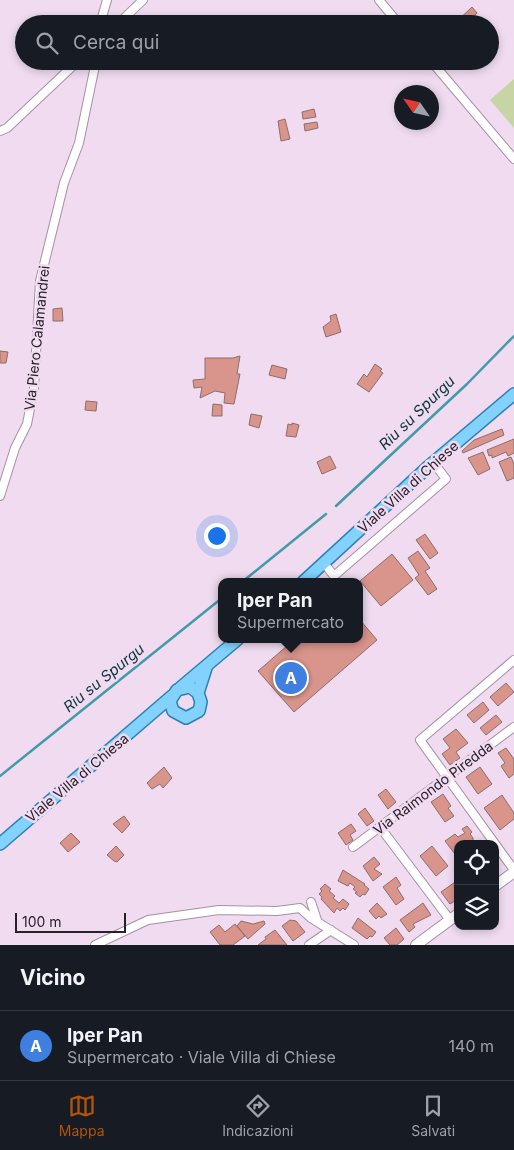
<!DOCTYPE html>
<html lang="it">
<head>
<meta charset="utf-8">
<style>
  body { margin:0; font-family:Inter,sans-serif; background:#242831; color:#f1f3f6 }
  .controls { position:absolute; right:15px; bottom:15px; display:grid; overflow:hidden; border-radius:10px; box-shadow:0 2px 8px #0003 }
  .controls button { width:45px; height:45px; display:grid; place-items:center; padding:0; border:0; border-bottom:1px solid #363941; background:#171b24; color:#f1f3f6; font:25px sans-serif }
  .compass { position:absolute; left:394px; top:85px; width:45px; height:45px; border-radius:50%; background:#171b24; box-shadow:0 2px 8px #0003; rotate:304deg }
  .scale { position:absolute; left:15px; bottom:12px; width:111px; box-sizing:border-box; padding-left:5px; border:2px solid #292129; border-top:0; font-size:14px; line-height:18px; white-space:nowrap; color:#292129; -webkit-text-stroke:4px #f0dbf1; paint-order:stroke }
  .you { position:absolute; left:216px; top:535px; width:18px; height:18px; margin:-12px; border:4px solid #fff; border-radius:50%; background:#1a73e8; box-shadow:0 0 0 8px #1a73e833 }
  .badge { display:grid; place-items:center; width:32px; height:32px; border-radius:50%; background:#b45309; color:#fff; font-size:16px; font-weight:700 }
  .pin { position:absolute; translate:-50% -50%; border:2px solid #fff; box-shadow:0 1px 5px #0006 }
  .popup { position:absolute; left:218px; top:578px; width:145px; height:65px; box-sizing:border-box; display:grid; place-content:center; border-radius:10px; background:#171b24; filter:drop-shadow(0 1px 4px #0005); font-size:16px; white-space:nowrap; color:#9ea1a6 }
  .popup b { font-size:19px; color:#f1f3f6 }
  .popup::after { content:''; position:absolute; left:50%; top:100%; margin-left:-10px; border:10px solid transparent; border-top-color:#171b24 }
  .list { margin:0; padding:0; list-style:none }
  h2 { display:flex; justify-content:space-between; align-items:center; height:65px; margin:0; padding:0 20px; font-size:21px }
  h2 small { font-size:16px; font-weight:400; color:#9ea1a6 }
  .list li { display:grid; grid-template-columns:32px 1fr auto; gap:15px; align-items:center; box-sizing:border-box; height:70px; padding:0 20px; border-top:1px solid #363941 }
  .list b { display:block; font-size:19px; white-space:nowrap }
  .list p { margin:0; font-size:16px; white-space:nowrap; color:#9ea1a6 }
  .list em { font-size:16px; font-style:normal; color:#9ea1a6 }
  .icon { flex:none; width:28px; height:28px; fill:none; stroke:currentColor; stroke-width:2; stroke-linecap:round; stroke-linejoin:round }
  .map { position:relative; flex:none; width:514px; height:945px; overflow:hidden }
  .search { position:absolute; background:#171b24; box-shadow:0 2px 8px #0003; left:15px; right:15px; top:15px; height:55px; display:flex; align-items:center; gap:12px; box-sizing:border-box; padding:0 18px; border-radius:28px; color:#9ea1a6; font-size:19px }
  .sheet { height:135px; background:#171b24 }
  nav { display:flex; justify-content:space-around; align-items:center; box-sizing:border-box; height:70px; border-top:1px solid #363941; background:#171b24; font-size:14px; color:#9ea1a6 }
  nav a { display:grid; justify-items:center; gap:2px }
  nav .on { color:#b45309 }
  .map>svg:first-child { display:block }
  .green { fill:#c7d4a3 }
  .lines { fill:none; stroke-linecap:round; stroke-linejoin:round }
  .stream { stroke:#439ba5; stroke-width:2.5 }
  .building { fill:#d9948b; stroke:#8b6e6a }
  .street-casing { stroke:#a591a5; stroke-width:10 }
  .secondary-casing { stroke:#a591a5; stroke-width:12 }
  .primary-casing { stroke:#2c81b2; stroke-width:14 }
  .street { stroke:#fff; stroke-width:8 }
  .secondary { stroke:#fff; stroke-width:10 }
  .primary { stroke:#82d2fd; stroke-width:11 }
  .labels { text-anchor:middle; stroke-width:5; stroke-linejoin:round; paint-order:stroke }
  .street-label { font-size:14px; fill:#292129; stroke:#f0dbf1 }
  .water-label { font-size:15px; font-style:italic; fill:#0b363b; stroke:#f0dbf1 }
</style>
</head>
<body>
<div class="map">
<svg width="514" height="945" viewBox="0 0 514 945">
  <rect width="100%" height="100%" fill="#f0dbf1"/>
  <polygon class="green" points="514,79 514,128 490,100"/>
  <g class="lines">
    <g class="stream">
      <polyline points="336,506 467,384 514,336"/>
      <polyline points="242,582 326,514"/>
      <polyline points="0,776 222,598"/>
    </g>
  </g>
  <g class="building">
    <polygon points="472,7 477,13 465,24 454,24"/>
    <polygon points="461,61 477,61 468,70"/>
    <polygon points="314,109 316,117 303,119 302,112"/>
    <polygon points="285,119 290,139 281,141 278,121"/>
    <polygon points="317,122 318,128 305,131 304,124"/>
    <polygon points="62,308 63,321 53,321 53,309"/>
    <polygon points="336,314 341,332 326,337 323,327 331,321 330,316"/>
    <polygon points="0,351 8,352 6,363 0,363"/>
    <polygon points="240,356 237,374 240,374 234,404 224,403 225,393 215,391 200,398 202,387 194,388 193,380 205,379 205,358 233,358"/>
    <polygon points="375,364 382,369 380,371 383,373 369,392 357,384 364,374 367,377"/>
    <polygon points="272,365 287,369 285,379 269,375"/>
    <polygon points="86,401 97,402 96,411 85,410"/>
    <polygon points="213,404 222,405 222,416 212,416"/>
    <polygon points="251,414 262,416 259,428 249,425"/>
    <polygon points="292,423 299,425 296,437 286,436 288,424 292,425"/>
    <polygon points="502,429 504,435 463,453 462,451 474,440"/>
    <polygon points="514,439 514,453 508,456 506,452 492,458 492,455 489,456 487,450"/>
    <polygon points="483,452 490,469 478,475 468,458"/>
    <polygon points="330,456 336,468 322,474 317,462"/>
    <polygon points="511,457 514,464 514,478 507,481 499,462"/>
    <polygon points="425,534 438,553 430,559 416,540"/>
    <polygon points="418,551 430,568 425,571 437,589 428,595 415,578 419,575 408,558"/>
    <polygon points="392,554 413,580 381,606 360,581"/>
    <polygon points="360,620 377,640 294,712 258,671 295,639 360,639"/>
    <polygon points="506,683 514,692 498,706 490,697"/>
    <polygon points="483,702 489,710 474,723 467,715"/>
    <polygon points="496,715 502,722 486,735 480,728"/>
    <polygon points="456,729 468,743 456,752 460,758 450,765 442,754 450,748 443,739"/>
    <polygon points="506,748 514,759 514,774 509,778 501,766 505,763 498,753"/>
    <polygon points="164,767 172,778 163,788 160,784 152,789 147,783"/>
    <polygon points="480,767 492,784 478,794 466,777"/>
    <polygon points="386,789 396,802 388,809 378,795"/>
    <polygon points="443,794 451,806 448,808 454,816 445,822 431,802"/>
    <polygon points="502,795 514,813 514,819 500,830 484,808"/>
    <polygon points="365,808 374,821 367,826 358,814"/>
    <polygon points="124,816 130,824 122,833 113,824"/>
    <polygon points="351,824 356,831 350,835 353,840 346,845 338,833"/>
    <polygon points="467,826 472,832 470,834 473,838 473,844 458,844 458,858 445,841 455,834 458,837 465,833 462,829"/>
    <polygon points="71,833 80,842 68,852 60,843"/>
    <polygon points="116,846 124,855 117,862 114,861 107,855"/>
    <polygon points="432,846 448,866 436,876 420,856"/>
    <polygon points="374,857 380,864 374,869 382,874 373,881 363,866"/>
    <polygon points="343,870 365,884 364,885 369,889 365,895 363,894 360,897 355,893 357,892 353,889 355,887 350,883 348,886 338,881"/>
    <polygon points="396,877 401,885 397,888 404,899 396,905 383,887"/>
    <polygon points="458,880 458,899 450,904 441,892"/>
    <polygon points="325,884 331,889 329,891 335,896 333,898 339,903 343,899 349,904 345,910 343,908 340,911 337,908 334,913 321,899 322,897 319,894 322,891 320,889"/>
    <polygon points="377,903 387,914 381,918 379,916 376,919 369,911"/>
    <polygon points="423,903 431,915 413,924 415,927 409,932 400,920"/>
    <polygon points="358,918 376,932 372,937 370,936 367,939 352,928"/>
    <polygon points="290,920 296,921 305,932 293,941 282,926"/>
    <polygon points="241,921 253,924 264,921 265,924 248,939 237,926"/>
    <polygon points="235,924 245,936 233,945 220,945 210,932 219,925 225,932"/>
    <polygon points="396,928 404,939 397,945 390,945 384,938"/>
    <polygon points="275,930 287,945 258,945 266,939 265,937"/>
  </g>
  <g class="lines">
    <g class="street-casing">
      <g id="street">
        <polyline points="379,0 399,24"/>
        <polyline points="100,24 107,0"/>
        <polyline points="118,24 143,0"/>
        <polyline points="431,61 514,159"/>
        <polyline points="0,131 7,128 78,61"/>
        <polyline points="0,496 15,448 27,424 34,388 40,281 64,183 79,143 96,61"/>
        <polyline points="324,563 334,576 446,479 433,462"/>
        <polyline points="514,660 420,740 514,870"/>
        <polyline points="380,827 450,920"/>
        <polyline points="353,847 514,727"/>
        <polyline points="311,902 317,920"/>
        <polyline points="95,945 148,920 219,910 277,911 300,908 311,918 354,945"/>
        <polyline points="309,945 331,930"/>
      </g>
    </g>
    <g class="secondary-casing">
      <g id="secondary">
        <polyline points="495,886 514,872"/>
        <polyline points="416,945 458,914"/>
      </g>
    </g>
    <g class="primary-casing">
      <g id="primary">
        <polyline points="303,582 429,466 514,394"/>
        <polyline points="180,688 238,639"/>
        <polyline points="198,693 190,687 177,690 170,701 173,711 186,718 199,711 201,702 198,693 206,668"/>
        <polyline points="0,844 172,696"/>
      </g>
    </g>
    <use href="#street" class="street"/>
    <use href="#secondary" class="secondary"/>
    <use href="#primary" class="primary"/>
  </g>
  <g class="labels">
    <g class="street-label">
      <text transform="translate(37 338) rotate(-84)" y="5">Via Piero Calamandrei</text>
      <text transform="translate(408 487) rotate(-42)" y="5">Viale Villa di Chiese</text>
      <text transform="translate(77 778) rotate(-40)" y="5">Viale Villa di Chiesa</text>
      <text transform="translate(433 788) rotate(-37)" y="5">Via Raimondo Piredda</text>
    </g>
    <g class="water-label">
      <text transform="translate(417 413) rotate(-44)" y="5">Riu su Spurgu</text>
      <text transform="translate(104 678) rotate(-39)" y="5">Riu su Spurgu</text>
    </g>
  </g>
</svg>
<div class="controls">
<button><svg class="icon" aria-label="locate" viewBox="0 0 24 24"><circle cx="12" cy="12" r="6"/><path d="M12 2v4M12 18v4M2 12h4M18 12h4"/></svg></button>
<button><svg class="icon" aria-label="layers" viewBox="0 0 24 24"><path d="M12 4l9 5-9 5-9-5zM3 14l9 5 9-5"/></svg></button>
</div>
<svg class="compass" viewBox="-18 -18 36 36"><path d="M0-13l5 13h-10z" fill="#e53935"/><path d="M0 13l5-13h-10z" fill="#9ea1a6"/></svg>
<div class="scale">100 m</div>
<div class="you"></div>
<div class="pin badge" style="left:291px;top:678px;background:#3f7fe0">A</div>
<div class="popup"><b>Iper Pan</b>Supermercato</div>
<div class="search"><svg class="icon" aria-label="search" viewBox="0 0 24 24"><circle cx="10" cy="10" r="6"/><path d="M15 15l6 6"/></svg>Cerca qui</div>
</div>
<section class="sheet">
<h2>Vicino<small></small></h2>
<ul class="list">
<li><span class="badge" style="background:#3f7fe0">A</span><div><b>Iper Pan</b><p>Supermercato · Viale Villa di Chiese</p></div><em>140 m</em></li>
</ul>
</section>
<nav>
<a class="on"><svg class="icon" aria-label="map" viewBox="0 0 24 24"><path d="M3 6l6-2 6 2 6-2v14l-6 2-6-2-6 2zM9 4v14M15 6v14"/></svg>Mappa</a>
<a><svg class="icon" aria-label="directions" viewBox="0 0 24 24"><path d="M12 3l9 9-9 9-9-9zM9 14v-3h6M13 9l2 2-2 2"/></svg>Indicazioni</a>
<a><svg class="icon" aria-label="saved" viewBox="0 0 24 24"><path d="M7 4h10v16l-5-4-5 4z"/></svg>Salvati</a>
</nav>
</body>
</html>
